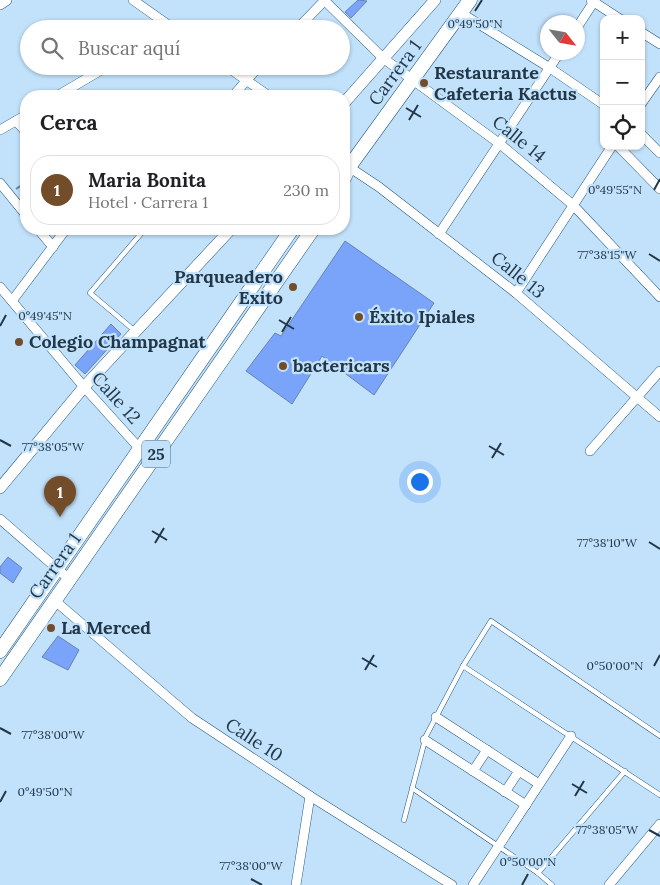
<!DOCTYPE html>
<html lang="es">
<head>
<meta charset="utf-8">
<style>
  body { margin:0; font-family:Lora,serif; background:#f6f6f6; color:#202124 }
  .controls { position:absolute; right:15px; top:15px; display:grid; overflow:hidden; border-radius:10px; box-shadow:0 1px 4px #0004 }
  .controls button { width:45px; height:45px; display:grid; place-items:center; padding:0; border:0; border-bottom:1px solid #e0e0e0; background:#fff; color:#202124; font:25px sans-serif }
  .compass { position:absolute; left:540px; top:15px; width:45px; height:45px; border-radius:50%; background:#fff; box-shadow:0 1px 4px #0004; rotate:121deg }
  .you { position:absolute; left:419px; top:481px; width:18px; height:18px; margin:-12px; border:4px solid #fff; border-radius:50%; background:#1a73e8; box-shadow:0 0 0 8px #1a73e833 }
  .badge { display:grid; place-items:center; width:32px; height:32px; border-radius:50%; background:#734d29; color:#fff; font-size:16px; font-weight:700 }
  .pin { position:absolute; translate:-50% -41px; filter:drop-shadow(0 1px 2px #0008) }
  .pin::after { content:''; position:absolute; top:26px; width:18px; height:15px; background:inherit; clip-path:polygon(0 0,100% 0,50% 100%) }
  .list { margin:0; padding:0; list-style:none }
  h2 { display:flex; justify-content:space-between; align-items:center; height:65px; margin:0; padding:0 20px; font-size:21px }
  h2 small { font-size:16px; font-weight:400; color:#757577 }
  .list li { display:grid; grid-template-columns:32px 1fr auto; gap:15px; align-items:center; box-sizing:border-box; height:70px; margin:0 10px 10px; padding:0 10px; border:1px solid #e0e0e0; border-radius:20px }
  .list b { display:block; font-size:19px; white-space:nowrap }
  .list p { margin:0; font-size:16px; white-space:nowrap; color:#757577 }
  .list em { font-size:16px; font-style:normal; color:#757577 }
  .icon { flex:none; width:28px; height:28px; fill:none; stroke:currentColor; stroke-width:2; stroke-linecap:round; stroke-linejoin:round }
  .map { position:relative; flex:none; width:660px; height:885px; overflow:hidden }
  .search { position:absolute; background:#fff; box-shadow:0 1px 4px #0004; left:20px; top:20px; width:330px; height:55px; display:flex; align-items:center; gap:12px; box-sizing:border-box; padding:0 18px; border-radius:28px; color:#757577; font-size:19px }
  .panel { position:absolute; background:#fff; box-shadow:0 1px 4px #0004; left:20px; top:90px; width:330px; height:145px; border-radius:20px }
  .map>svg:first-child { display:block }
  .building { fill:#79a4f9; stroke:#6882b3 }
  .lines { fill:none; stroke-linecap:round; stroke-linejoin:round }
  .service-casing { stroke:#26597e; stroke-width:5.5 }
  .minor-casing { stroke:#26597e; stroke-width:10 }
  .tertiary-casing { stroke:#26597e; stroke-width:12 }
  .primary-casing { stroke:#26597e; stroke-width:15 }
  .path { stroke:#6e889d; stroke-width:2; stroke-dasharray:5 2.5; stroke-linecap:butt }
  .service { stroke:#fff; stroke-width:4.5 }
  .minor { stroke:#fff; stroke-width:9 }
  .tertiary { stroke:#fff; stroke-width:11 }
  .primary { stroke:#fff; stroke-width:14 }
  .ticks { fill:none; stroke:#223849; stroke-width:2 }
  .poi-dot { fill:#734d29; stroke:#c2e1fb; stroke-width:2 }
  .labels { text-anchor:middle; stroke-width:4.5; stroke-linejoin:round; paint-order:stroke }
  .shield { fill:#c2e1fb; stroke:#526b7e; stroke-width:1 }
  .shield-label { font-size:16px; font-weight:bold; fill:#223849 }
  .street-label { font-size:18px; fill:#223849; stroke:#c2e1fb }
  .poi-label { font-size:18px; font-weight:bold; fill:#223849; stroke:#c2e1fb; text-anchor:start }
  .ticks-label { font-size:12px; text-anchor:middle; fill:#223849; stroke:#c2e1fb; stroke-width:4.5; stroke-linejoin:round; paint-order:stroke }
</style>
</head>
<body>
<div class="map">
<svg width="660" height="885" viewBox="0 0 660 885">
  <rect width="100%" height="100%" fill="#c2e1fb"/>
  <g class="building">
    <polygon points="358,0 367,1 351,18 345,12"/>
    <polygon points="345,241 434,303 374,395 322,356 292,404 246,371 275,333 281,336"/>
    <polygon points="111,324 121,334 85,374 75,365"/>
    <polygon points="8,557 22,568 13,583 0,573 0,567"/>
    <polygon points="58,636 79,650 68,670 42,657"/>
  </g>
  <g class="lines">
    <g class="service-casing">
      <g id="service">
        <polyline points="135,331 90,293 145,229"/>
        <polyline points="463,666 660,795"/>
        <polyline points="412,788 538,873 552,885"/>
        <polyline points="404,820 426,736 463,666 491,621 660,736"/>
        <polyline points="538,873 625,771"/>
      </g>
    </g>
    <g class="minor-casing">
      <g id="minor">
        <polyline points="133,0 174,29"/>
        <polyline points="324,0 383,58 500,144 573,205 660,297"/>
        <polyline points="591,0 620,19"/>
        <polyline points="461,13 550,68 604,105"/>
        <polyline points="578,26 595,0"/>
        <polyline points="297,29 325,0"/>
        <polyline points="641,32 660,44"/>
        <polyline points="226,66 269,96"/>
        <polyline points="57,96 108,66"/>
        <polyline points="233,96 259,66"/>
        <polyline points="641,104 660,77"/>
        <polyline points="16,121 26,132"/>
        <polyline points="0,130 26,115"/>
        <polyline points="641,134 660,153"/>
        <polyline points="618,146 660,189"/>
        <polyline points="349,167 379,187 516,293 660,417"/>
        <polyline points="0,183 26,215"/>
        <polyline points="38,229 53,247"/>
        <polyline points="439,234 560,52"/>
        <polyline points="0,287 84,387 140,449 152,460"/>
        <polyline points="516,293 612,146"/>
        <polyline points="12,301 66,229"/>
        <polyline points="590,451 660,371"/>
        <polyline points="0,519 69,579"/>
        <polyline points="54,600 192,718 310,796 452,885"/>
        <polyline points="436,717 539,784"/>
        <polyline points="425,740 526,805"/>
        <polyline points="473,771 487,750"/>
        <polyline points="505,792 519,771"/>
        <polyline points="296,885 310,796"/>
        <polyline points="473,885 571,736"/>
        <polyline points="609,885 660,824"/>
      </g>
    </g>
    <g class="tertiary-casing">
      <g id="tertiary">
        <polyline points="0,4 6,0"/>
        <polyline points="344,103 435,0"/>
        <polyline points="0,488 84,387 231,229"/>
      </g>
    </g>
    <g class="primary-casing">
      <g id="primary">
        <polyline points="344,178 349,167 470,0"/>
        <polyline points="0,651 292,229"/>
        <polyline points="0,679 313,229"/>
      </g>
    </g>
    <polyline class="path" points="16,189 26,182"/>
    <use href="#service" class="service"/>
    <use href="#minor" class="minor"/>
    <use href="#tertiary" class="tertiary"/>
    <use href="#primary" class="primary"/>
  </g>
  <path class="ticks" d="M475,11L482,0M406,108L421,117M409,120L418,105M654,190L660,179M649,254L660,261M279,320L294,329M0,326L6,315M282,332L291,317M0,440L11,446M489,446L504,455M492,458L501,443M152,531L167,540M649,542L660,549M155,543L164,528M362,658L377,667M654,666L660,655M365,670L374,655M0,728L11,734M572,784L587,793M575,796L584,781M0,802L6,791M649,830L660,836M251,879L262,885M522,885L528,874"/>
  <g class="poi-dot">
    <circle cx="424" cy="83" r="5"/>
    <circle cx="293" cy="287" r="5"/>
    <circle cx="359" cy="317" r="5"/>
    <circle cx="19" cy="342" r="5"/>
    <circle cx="283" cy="366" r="5"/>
    <circle cx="51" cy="628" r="5"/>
  </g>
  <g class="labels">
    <rect class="shield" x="142" y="440.5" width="28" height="27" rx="4"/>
    <g class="shield-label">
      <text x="156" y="460">25</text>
    </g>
    <g class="street-label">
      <text transform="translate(395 73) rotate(-54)" y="6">Carrera 1</text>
      <text transform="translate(519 139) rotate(39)" y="6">Calle 14</text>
      <text transform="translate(518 275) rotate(39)" y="6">Calle 13</text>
      <text transform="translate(116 398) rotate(48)" y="6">Calle 12</text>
      <text transform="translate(55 566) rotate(-55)" y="6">Carrera 1</text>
      <text transform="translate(254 740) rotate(33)" y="6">Calle 10</text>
    </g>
    <g class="poi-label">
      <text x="434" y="79">Restaurante<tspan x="434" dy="21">Cafeteria Kactus</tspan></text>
      <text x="283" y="283" text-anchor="end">Parqueadero<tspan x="283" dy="21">Exito</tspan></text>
      <text x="369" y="323">Éxito Ipiales</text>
      <text x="29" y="348">Colegio Champagnat</text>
      <text x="293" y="372">bactericars</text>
      <text x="61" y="634">La Merced</text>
    </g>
  </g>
  <g class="ticks-label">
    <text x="475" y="28">0°49'50"N</text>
    <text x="615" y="194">0°49'55"N</text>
    <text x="607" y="259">77°38'15"W</text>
    <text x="45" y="320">0°49'45"N</text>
    <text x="53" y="451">77°38'05"W</text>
    <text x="607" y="547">77°38'10"W</text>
    <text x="615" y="670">0°50'00"N</text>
    <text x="53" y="739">77°38'00"W</text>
    <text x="45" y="796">0°49'50"N</text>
    <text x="607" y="834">77°38'05"W</text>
    <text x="528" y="866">0°50'00"N</text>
    <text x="251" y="870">77°38'00"W</text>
  </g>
</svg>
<div class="controls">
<button>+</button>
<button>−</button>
<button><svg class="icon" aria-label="locate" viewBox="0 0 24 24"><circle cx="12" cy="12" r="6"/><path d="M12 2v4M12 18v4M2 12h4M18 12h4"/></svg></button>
</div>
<svg class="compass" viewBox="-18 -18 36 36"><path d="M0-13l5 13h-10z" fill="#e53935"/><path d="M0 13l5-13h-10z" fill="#757577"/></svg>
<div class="you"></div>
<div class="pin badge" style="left:60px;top:517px">1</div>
<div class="search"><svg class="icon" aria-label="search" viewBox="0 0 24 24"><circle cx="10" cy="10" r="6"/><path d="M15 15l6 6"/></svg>Buscar aquí</div>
<section class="panel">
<h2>Cerca<small></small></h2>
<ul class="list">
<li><span class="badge">1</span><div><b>Maria Bonita</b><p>Hotel · Carrera 1</p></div><em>230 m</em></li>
</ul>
</section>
</div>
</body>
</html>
